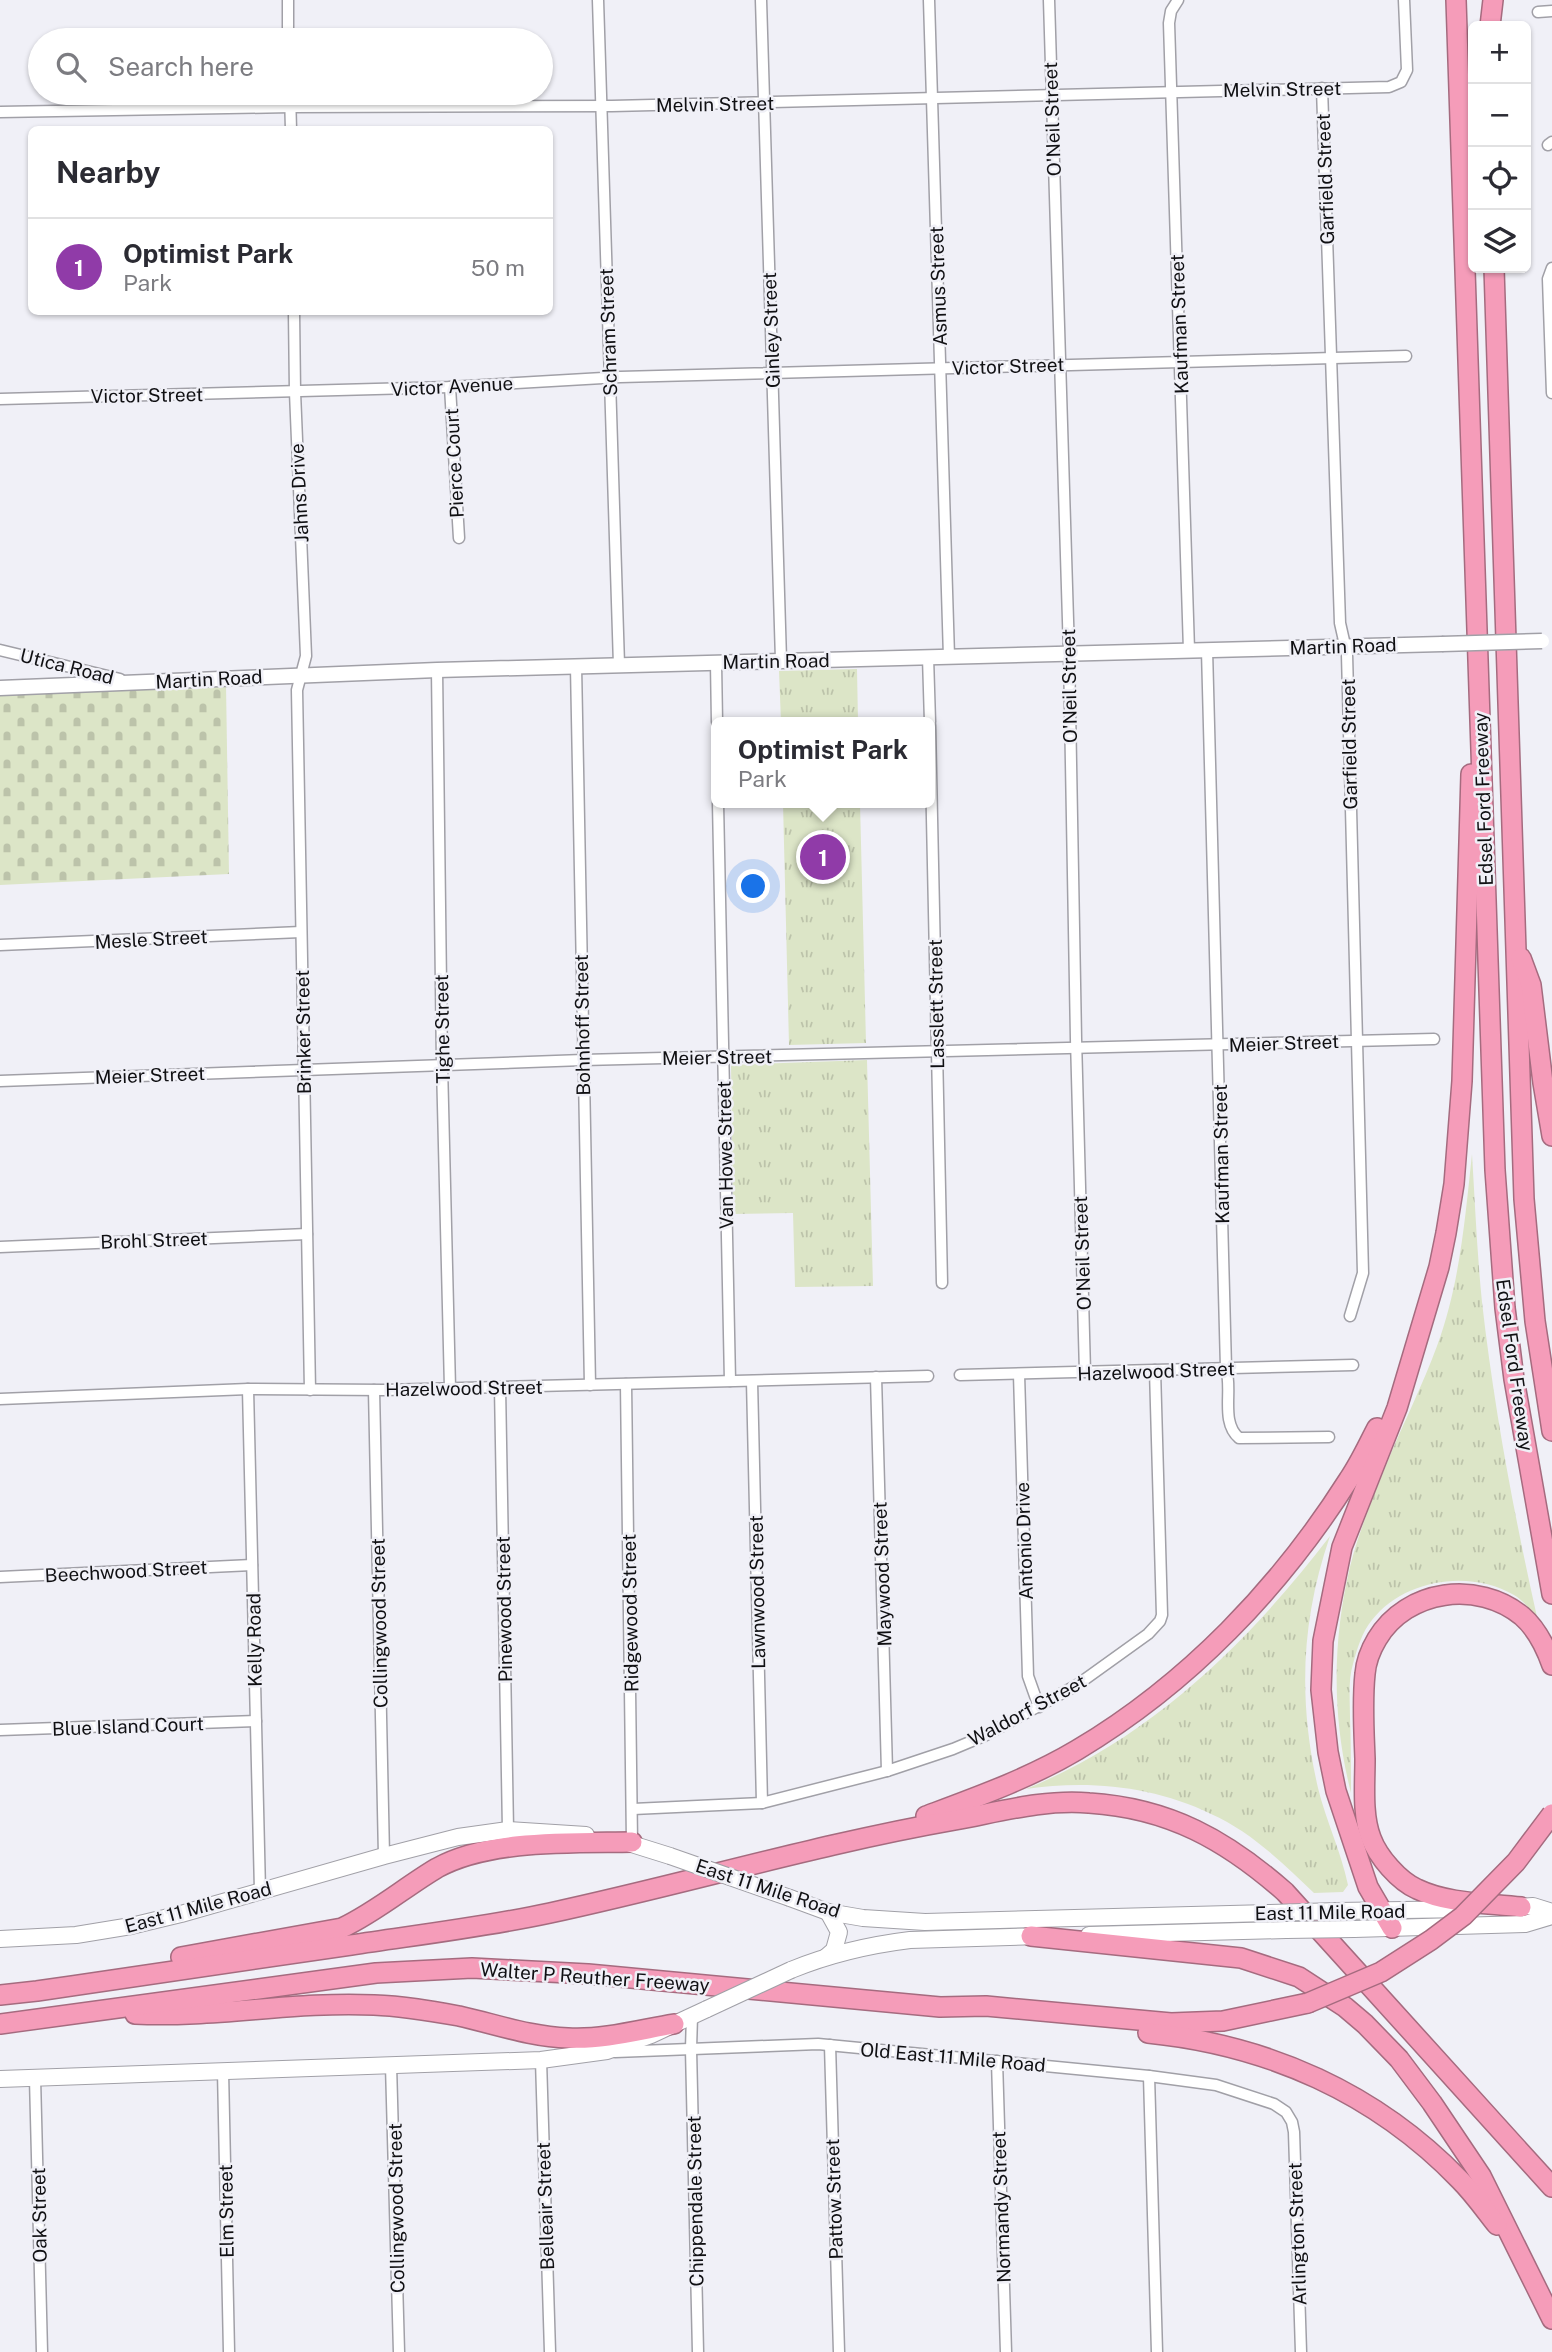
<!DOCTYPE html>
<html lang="en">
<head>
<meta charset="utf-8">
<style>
  body { margin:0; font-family:"Public Sans",sans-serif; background:#f7f7f7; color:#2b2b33 }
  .controls { position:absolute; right:21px; top:21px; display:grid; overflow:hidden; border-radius:10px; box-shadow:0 2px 5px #0004 }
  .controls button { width:63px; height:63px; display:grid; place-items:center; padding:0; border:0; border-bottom:2px solid #e1e1e2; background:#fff; color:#2b2b33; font:35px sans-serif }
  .you { position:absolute; left:754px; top:887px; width:24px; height:24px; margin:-18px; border:5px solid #fff; border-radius:50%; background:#1a73e8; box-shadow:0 0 0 10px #1a73e833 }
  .badge { display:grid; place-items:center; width:46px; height:46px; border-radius:50%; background:#903ba8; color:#fff; font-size:23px; font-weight:700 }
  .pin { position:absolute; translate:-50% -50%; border:4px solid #fff; box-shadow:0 2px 7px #0006 }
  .popup { position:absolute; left:711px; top:717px; width:224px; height:91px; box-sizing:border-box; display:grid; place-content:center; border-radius:10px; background:#fff; filter:drop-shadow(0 2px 5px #0005); font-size:23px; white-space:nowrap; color:#7c7c81 }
  .popup b { font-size:26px; color:#2b2b33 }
  .popup::after { content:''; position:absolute; left:50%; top:100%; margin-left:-14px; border:14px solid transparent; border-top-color:#fff }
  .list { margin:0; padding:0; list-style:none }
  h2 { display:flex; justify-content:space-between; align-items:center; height:91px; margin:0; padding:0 28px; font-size:30px }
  h2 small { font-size:23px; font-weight:400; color:#7c7c81 }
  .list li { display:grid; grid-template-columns:46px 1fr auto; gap:21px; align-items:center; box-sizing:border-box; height:98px; padding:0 28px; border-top:2px solid #e1e1e2 }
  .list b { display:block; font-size:26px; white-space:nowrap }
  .list p { margin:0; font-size:23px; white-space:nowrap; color:#7c7c81 }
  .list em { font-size:23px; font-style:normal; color:#7c7c81 }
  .icon { flex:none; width:38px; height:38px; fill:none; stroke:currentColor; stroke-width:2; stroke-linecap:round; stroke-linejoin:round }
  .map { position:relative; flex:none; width:1552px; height:2352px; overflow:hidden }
  .search { position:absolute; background:#fff; box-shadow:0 2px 5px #0004; left:28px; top:28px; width:525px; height:77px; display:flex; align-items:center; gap:18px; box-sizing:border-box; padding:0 24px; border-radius:38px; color:#7c7c81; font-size:26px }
  .panel { position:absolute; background:#fff; box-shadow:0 2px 5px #0004; left:28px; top:126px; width:525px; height:189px; border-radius:10px }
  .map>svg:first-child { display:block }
  .grass { fill:url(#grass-tufts) }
  .cemetery { fill:url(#cemetery-stones) }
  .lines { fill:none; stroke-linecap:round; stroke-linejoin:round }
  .minor-casing { stroke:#a1a0a7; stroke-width:13 }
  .tertiary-casing { stroke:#a1a0a7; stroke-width:17 }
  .secondary-casing { stroke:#a1a0a7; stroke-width:18 }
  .motorway-casing { stroke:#a56b7f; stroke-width:22 }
  .minor { stroke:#fff; stroke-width:10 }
  .tertiary { stroke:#fff; stroke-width:14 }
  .secondary { stroke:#fff; stroke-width:16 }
  .motorway { stroke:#f59cb9; stroke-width:19 }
  .tertiary-bridge-casing { stroke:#a1a0a7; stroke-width:17; stroke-linecap:butt }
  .secondary-bridge-casing { stroke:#a1a0a7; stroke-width:18; stroke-linecap:butt }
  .motorway-bridge-casing { stroke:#a56b7f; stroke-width:22; stroke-linecap:butt }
  .tertiary-bridge { stroke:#fff; stroke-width:14 }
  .secondary-bridge { stroke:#fff; stroke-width:16 }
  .motorway-bridge { stroke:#f59cb9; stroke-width:19 }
  .labels { text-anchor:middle; stroke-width:5; stroke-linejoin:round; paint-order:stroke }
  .street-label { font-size:19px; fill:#101013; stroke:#f0f0f7 }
</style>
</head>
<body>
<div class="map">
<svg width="1552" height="2352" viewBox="0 0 1552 2352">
  <defs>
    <pattern id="grass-tufts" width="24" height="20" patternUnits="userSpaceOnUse" patternTransform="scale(1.75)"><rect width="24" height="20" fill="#dce5c7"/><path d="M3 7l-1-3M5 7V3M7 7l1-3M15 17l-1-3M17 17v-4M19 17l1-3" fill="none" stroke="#bcc3aa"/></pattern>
    <pattern id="cemetery-stones" width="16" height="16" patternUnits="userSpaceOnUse" patternTransform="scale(1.75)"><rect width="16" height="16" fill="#dce5c7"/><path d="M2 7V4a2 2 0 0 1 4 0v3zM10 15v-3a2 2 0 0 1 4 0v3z" fill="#bcc3aa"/></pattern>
  </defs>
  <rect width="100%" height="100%" fill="#f0f0f7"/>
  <g class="grass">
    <polygon points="857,669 858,722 781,722 779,671"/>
    <polygon points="783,803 860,803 866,1043 789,1045"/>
    <polygon points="867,1060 873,1286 795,1287 793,1213 733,1214 731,1065"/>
    <path d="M1472,1154C1475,1203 1477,1253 1482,1302C1494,1408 1514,1514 1537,1617C1530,1610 1523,1600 1514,1595C1470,1569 1404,1579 1372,1620C1362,1632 1357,1649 1353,1664C1348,1680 1350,1700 1350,1717C1351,1742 1351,1767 1351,1793C1332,1718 1332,1642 1350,1567C1359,1530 1375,1493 1389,1458C1405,1420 1423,1384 1437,1346C1460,1284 1465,1218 1472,1154Z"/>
    <path d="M1330,1536C1301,1620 1298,1701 1318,1788C1326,1821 1341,1851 1348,1885L1343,1892L1314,1893C1284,1864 1250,1831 1211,1814C1153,1786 1089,1780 1026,1789C1151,1738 1250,1641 1330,1536Z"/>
  </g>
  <polygon class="cemetery" points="226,685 229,874 0,885 0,694"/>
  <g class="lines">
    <g class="minor-casing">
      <g id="minor">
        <polyline points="288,0 288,40"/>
        <polyline points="598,0 619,665"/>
        <polyline points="761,0 781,660"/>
        <polyline points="929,0 949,657"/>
        <polyline points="1049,0 1069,653 1076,1039 1085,1372"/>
        <polyline points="1178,0 1171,11 1169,23 1189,650"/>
        <polyline points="1538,12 1552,11"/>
        <polyline points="1322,88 1340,623 1347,654 1363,1273 1350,1316"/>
        <polyline points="290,93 291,130"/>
        <polyline points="0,112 291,107 612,106 1389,87 1401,82 1407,70 1404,0"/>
        <polyline points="1548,145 1552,142"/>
        <polyline points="1552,268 1548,279 1552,393"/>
        <polyline points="294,312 295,392 306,656 297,690 310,1390"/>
        <polyline points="450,387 459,538"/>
        <polyline points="0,399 450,387 620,377 1406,356"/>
        <polyline points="0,650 120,679"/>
        <path d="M1207,650L1226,1368C1233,1390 1220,1422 1239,1438L1329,1437"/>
        <polyline points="928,657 930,722"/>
        <polyline points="716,663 717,722"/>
        <polyline points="576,666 590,1385"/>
        <polyline points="437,670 442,1065 450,1388"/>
        <polyline points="930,725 942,1283"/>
        <polyline points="718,803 730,1381"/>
        <polyline points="0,945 301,932"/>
        <polyline points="0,1081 583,1060 1434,1039"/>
        <polyline points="0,1247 307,1234"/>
        <polyline points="1019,1374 1028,1676 1039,1707"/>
        <polyline points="960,1375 1353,1365"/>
        <polyline points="876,1377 887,1771"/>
        <polyline points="752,1381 762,1803"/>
        <polyline points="626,1384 632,1842"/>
        <polyline points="500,1387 508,1830"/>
        <polyline points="248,1389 260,1891"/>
        <polyline points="374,1390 384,1856"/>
        <polyline points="0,1399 248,1389 384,1390 928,1376"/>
        <polyline points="0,1577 252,1565"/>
        <polyline points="0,1730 256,1721"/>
        <polyline points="633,1809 762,1803 887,1771 953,1749 984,1736 1077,1685 1148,1634 1160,1621 1162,1615 1155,1370"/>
        <polyline points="692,2016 691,2049 698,2352"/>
        <polyline points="830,2045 839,2352"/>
        <polyline points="615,2052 818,2044 1149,2076 1216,2085 1274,2104 1286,2112 1292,2122 1294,2132 1301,2352"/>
        <polyline points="541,2060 550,2352"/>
        <polyline points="997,2061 1006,2352"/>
        <polyline points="391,2065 399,2352"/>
        <polyline points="223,2071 229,2352"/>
        <polyline points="1149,2076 1157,2352"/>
        <polyline points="35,2078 42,2352"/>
      </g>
    </g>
    <g class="tertiary-casing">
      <polyline id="tertiary" points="0,688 437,670 1442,644"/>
    </g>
    <g class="secondary-casing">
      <g id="secondary">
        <polyline points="622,1841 670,1856"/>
        <polyline points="790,1898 828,1912 863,1918 925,1922 1269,1913"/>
        <polyline points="1510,1907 1533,1906 1552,1912"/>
        <polyline points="1337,1911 1470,1909"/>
        <polyline points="1354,1929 1525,1924 1552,1916"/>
        <polyline points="1089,1935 1286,1930"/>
        <polyline points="0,1939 76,1935 131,1926 181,1914 384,1856 458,1837 508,1830 586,1835"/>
        <polyline points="826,1957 834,1950 839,1932 828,1912"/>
        <path d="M791,1970C830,1954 869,1945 910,1940L1042,1936"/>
        <polyline points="0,2079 541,2060 607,2051 651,2035 707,2009"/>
      </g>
    </g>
    <g class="motorway-casing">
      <g id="motorway">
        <polyline points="1456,0 1495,1170 1505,1308 1514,1379 1552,1594"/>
        <polyline points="1490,26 1493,0"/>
        <polyline points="1494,268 1524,1199 1535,1321 1552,1431"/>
        <polyline points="1521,958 1531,985 1543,1083 1552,1136"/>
        <path d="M926,1816C977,1797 1030,1778 1077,1750C1188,1684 1280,1588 1349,1479C1360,1463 1368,1445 1377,1428"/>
        <path d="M1521,1907C1488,1903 1448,1904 1417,1889C1399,1881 1378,1857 1371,1838C1362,1815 1365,1784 1365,1759C1364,1731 1362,1702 1365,1674C1366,1661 1371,1649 1377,1639C1407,1589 1478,1580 1522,1616C1536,1628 1546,1648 1552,1665"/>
        <polyline points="1392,1928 1368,1887 1336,1791 1328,1752 1321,1690 1323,1641 1342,1547 1397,1408 1439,1267 1446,1233 1454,1184 1462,1081 1471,774"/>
        <polyline points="1031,1936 1241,1958 1299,1977 1345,2007 1365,2024 1399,2059 1432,2103 1481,2176 1552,2319"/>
        <path d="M181,1957L342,1928C376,1912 405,1887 437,1868C489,1839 574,1843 632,1842"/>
        <path d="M0,1995L37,1991C142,1976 247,1960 351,1945C417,1935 485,1927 550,1913C685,1884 818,1844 955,1820C999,1812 1044,1799 1089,1803C1169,1808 1226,1840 1285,1892L1552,2187"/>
        <path d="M135,2014C215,2018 295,2001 374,2005C403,2006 431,2011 459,2016C495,2024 531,2037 568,2038C603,2040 639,2030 674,2024"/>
        <polyline points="0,2024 376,1973 472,1968 588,1974 940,2007 986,2006 1171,2023 1223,2021 1308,2003"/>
        <path d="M1148,2033C1268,2045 1376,2093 1460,2180C1474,2194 1485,2210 1497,2225"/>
      </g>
    </g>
    <use href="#minor" class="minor"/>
    <use href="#tertiary" class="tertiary"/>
    <use href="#secondary" class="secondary"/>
    <use href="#motorway" class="motorway"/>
    <g class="tertiary-bridge-casing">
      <polyline id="tertiary-bridge" points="1442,644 1542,641"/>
    </g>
    <g class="secondary-bridge-casing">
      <g id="secondary-bridge">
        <polyline points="670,1856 790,1898"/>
        <polyline points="1269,1913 1337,1911"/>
        <polyline points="1286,1930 1354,1929"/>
        <polyline points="707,2009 791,1970"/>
      </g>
    </g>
    <g class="motorway-bridge-casing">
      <polyline id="motorway-bridge" points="1308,2003 1381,1972 1431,1940 1463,1916 1516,1862 1552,1814"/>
    </g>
    <use href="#tertiary-bridge" class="tertiary-bridge"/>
    <use href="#secondary-bridge" class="secondary-bridge"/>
    <use href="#motorway-bridge" class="motorway-bridge"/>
  </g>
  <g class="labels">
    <g class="street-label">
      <text transform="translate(1282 89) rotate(-1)" y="7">Melvin Street</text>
      <text transform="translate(715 104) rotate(-1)" y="7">Melvin Street</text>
      <text transform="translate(1052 119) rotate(-92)" y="7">O'Neil Street</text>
      <text transform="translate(1325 179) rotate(-92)" y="7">Garfield Street</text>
      <text transform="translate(938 286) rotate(-92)" y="7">Asmus Street</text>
      <text transform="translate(1179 324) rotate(-92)" y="7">Kaufman Street</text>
      <text transform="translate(771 330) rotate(-92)" y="7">Ginley Street</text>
      <text transform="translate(608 332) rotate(-92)" y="7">Schram Street</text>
      <text transform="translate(1008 366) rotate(-2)" y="7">Victor Street</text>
      <text transform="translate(452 386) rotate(-3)" y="7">Victor Avenue</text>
      <text transform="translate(147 395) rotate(-1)" y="7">Victor Street</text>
      <text transform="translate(454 463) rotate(-93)" y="7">Pierce Court</text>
      <text transform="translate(299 493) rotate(-93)" y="7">Jahns Drive</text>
      <text transform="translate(1343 646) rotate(-2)" y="7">Martin Road</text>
      <text transform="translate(776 661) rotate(-1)" y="7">Martin Road</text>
      <text transform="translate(67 666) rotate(14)" y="7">Utica Road</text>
      <text transform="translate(209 679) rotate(-3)" y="7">Martin Road</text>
      <text transform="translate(1069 686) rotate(-91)" y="7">O'Neil Street</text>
      <text transform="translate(1349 744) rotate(-91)" y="7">Garfield Street</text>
      <text transform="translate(1483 799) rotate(-92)" y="7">Edsel Ford Freeway</text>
      <text transform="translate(151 939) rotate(-3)" y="7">Mesle Street</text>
      <text transform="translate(936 1004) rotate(-91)" y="7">Lasslett Street</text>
      <text transform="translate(582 1025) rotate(-91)" y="7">Bohnhoff Street</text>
      <text transform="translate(442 1029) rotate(-91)" y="7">Tighe Street</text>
      <text transform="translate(303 1032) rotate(-91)" y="7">Brinker Street</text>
      <text transform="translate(1284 1043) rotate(-2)" y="7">Meier Street</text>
      <text transform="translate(717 1057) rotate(-1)" y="7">Meier Street</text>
      <text transform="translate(150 1075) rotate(-2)" y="7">Meier Street</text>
      <text transform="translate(1221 1154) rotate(-91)" y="7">Kaufman Street</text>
      <text transform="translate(725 1155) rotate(-91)" y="7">Van Howe Street</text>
      <text transform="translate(154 1240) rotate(-2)" y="7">Brohl Street</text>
      <text transform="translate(1082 1253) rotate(-92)" y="7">O'Neil Street</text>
      <text transform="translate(1515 1365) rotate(82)" y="7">Edsel Ford Freeway</text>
      <text transform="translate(1156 1371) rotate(-2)" y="7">Hazelwood Street</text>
      <text transform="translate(464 1388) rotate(-1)" y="7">Hazelwood Street</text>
      <text transform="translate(1024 1541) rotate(-92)" y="7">Antonio Drive</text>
      <text transform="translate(126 1571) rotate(-3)" y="7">Beechwood Street</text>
      <text transform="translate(882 1574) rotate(-92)" y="7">Maywood Street</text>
      <text transform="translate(757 1592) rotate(-91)" y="7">Lawnwood Street</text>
      <text transform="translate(504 1609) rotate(-91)" y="7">Pinewood Street</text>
      <text transform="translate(630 1613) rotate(-91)" y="7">Ridgewood Street</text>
      <text transform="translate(379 1623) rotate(-91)" y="7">Collingwood Street</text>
      <text transform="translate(254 1640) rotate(-91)" y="7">Kelly Road</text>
      <text transform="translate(1027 1710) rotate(-28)" y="7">Waldorf Street</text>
      <text transform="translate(128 1726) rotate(-2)" y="7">Blue Island Court</text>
      <text transform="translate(768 1888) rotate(18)" y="7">East 11 Mile Road</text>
      <text transform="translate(198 1907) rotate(-15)" y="7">East 11 Mile Road</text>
      <text transform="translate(1330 1912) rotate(-1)" y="7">East 11 Mile Road</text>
      <text transform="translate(595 1977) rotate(4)" y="7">Walter P Reuther Freeway</text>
      <text transform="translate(953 2057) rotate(5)" y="7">Old East 11 Mile Road</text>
      <text transform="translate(834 2199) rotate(-92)" y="7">Pattow Street</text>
      <text transform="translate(695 2201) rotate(-91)" y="7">Chippendale Street</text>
      <text transform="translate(545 2206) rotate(-92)" y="7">Belleair Street</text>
      <text transform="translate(1001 2207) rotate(-92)" y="7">Normandy Street</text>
      <text transform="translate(396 2208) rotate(-91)" y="7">Collingwood Street</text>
      <text transform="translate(226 2211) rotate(-91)" y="7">Elm Street</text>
      <text transform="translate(39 2215) rotate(-91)" y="7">Oak Street</text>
      <text transform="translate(1297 2234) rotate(-92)" y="7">Arlington Street</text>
    </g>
  </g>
</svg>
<div class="controls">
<button>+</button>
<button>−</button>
<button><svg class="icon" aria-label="locate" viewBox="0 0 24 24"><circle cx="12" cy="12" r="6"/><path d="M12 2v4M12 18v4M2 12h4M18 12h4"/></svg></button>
<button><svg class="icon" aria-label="layers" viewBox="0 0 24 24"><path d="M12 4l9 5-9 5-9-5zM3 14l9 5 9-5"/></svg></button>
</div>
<div class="you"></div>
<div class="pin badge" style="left:823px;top:857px">1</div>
<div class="popup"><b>Optimist Park</b>Park</div>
<div class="search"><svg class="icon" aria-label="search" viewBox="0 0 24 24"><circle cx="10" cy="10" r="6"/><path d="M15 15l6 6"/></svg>Search here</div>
<section class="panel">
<h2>Nearby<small></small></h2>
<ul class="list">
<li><span class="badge">1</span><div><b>Optimist Park</b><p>Park</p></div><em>50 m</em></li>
</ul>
</section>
</div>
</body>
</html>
